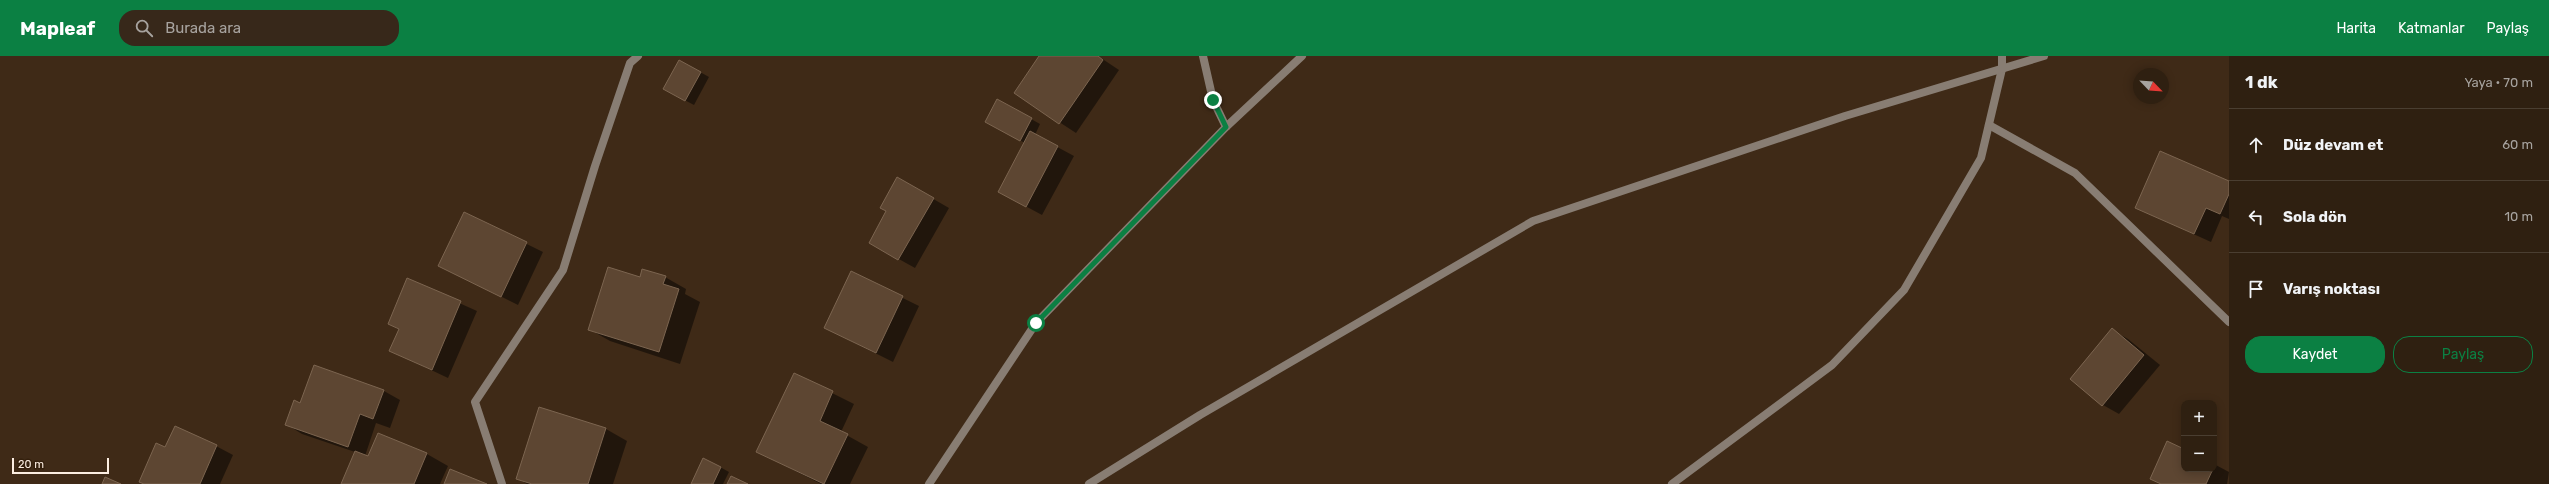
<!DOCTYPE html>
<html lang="tr">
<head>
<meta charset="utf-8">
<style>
  body { margin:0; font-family:Rubik,sans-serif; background:#37281a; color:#f1f3f6 }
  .controls { position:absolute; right:12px; bottom:12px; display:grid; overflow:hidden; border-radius:8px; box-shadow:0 2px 10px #0003 }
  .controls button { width:36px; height:36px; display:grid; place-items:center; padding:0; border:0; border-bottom:1px solid #4a3e31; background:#2f2011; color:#f1f3f6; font:20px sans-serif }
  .compass { position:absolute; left:2133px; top:12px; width:36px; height:36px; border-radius:50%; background:#2f2011; box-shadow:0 2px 10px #0003; rotate:115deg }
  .scale { position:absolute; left:12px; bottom:10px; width:97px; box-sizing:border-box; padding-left:4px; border:2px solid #fceee2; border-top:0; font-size:11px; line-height:14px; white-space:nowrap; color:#fceee2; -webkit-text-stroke:3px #34200d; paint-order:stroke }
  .stop { position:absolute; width:12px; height:12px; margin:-9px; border:3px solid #0b8043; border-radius:50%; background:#fff }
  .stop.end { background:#0b8043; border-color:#fff; box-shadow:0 1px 4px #0008 }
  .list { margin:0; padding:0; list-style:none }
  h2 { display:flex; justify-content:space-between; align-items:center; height:52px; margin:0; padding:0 16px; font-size:17px }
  h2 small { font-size:13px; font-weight:400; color:#a7a39f }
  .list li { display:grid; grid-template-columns:26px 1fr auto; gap:12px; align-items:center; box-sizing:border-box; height:72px; padding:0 16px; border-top:1px solid #4a3e31 }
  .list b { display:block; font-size:15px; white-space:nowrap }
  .list em { font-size:13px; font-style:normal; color:#a7a39f }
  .actions { display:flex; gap:8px; padding:12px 16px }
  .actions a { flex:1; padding:9px 0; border:1px solid #0b8043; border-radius:16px; text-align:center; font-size:14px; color:#0b8043 }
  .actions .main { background:#0b8043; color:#fff }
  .icon { flex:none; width:22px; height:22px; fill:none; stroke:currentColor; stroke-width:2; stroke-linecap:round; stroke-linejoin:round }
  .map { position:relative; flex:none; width:2229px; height:428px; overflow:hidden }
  header { display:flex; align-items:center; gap:24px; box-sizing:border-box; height:56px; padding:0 20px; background:#0b8043; color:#fff }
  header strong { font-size:19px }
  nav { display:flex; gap:22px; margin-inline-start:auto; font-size:14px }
  .search { width:280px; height:36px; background:#37281a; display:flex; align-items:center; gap:10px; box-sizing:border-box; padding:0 14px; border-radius:16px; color:#a7a39f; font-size:15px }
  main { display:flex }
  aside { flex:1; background:#2f2011 }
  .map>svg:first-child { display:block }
  .shadow { fill:#0007 }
  .building { fill:#5d4632; stroke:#7c6550 }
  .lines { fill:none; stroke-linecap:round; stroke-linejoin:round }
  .service { stroke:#887d73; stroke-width:8 }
  .minor { stroke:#887d73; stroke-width:8 }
  .tertiary { stroke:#887d73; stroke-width:8 }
  .route { stroke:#0b8043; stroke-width:5 }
</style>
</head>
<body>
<header>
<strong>Mapleaf</strong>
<div class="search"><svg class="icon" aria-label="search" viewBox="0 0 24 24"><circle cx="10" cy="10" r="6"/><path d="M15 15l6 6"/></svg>Burada ara</div>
<nav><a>Harita</a><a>Katmanlar</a><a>Paylaş</a></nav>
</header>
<main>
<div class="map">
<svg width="2229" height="428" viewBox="0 0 2229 428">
  <rect width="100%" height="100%" fill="#3f2a17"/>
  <g class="shadow">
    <polygon points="1040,0 1098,0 1119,14 1076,77 1015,37"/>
    <polygon points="700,16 709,21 694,49 673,38"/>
    <polygon points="997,44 1040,68 1035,79 1074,100 1042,159 1016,145 1025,87 986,66"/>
    <polygon points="897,122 949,152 915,212 870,187 888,155"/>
    <polygon points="2229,126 2229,163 2222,160 2211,186 2136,152"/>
    <polygon points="464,157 543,196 518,249 440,210"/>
    <polygon points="852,217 919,250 893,306 825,272"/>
    <polygon points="665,221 686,233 685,238 700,246 680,308 610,285 589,273 640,222"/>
    <polygon points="408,224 477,255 448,322 391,295 400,274 389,268"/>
    <polygon points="2112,274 2128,283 2160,309 2119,358 2103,349"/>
    <polygon points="794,318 854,348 841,376 868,391 850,428 821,428 758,396"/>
    <polygon points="384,335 400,344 390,372 376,367 365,400 369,401 379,378 427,398 448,410 440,428 342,428 355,396 302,378 286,368 301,348"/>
    <polygon points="540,352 606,373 627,385 613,428 527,428 517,422"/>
    <polygon points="216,390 233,399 220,428 145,428 166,393"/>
    <polygon points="2184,394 2184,413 2214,413 2214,408 2229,416 2227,428 2161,428"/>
    <polygon points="720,411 729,416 723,428 692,428"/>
  </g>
  <g class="building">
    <polygon points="1039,0 1098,0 1103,4 1059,68 1014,37"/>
    <polygon points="679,4 701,16 685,45 663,33"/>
    <polygon points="997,43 1032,62 1020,85 985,66"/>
    <polygon points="1030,75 1058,90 1026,151 998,136"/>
    <polygon points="2160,95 2229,125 2229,138 2220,158 2206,152 2194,178 2135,152"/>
    <polygon points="897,121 934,142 898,204 869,187 886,155 880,152"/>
    <polygon points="464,156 527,186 501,241 438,210"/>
    <polygon points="608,211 640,221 642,213 666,220 663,228 679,233 659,296 588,274"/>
    <polygon points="851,215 903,240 876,297 824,272"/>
    <polygon points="407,222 461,245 432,314 389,295 399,273 388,268"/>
    <polygon points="2112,272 2144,299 2102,350 2070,323"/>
    <polygon points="314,309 384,334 373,363 360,358 348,391 285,369 294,344 300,347"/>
    <polygon points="794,317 833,335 820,365 848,378 824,428 756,396"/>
    <polygon points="539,351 606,372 588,428 532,428 516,423"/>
    <polygon points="175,370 217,389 200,428 144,428 139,426 156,387 165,391"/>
    <polygon points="378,377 427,397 414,428 341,428 355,395 368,400"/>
    <polygon points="2167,385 2184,393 2184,413 2213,413 2206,428 2161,428 2150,423"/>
    <polygon points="703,402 721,411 713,428 691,428"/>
    <polygon points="450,413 487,428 444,428"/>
    <polygon points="731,420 748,428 727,428"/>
    <polygon points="105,421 121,428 102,428"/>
  </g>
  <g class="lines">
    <polyline class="service" points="1203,0 1213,44 1226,71"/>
    <g class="minor">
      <polyline points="1989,69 2075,117 2229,266"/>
      <polyline points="502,428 475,346 563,214 595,110 630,7 638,0"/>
      <polyline points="929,428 1036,267 1226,71 1302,0"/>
      <polyline points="1672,428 1832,309 1904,234 1981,102 2002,13 2002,0"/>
    </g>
    <polyline class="tertiary" points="1089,428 1200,359 1533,165 1845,60 2044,0"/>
  </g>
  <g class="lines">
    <polyline class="route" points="1036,267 1226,71 1213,44"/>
  </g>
</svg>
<div class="controls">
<button>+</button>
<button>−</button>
</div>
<svg class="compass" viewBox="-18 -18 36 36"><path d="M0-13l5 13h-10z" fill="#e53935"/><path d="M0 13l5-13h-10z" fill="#a7a39f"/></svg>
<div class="scale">20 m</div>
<div class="stop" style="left:1036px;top:267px"></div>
<div class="stop end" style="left:1213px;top:44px"></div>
</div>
<aside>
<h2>1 dk<small>Yaya · 70 m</small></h2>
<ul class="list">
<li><svg class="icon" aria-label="ahead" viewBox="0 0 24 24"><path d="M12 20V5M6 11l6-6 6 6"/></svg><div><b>Düz devam et</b></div><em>60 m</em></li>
<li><svg class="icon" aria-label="left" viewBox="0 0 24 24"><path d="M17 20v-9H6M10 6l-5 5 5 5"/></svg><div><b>Sola dön</b></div><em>10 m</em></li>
<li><svg class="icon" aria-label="arrive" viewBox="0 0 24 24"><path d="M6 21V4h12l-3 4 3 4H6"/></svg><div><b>Varış noktası</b></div></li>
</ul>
<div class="actions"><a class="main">Kaydet</a><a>Paylaş</a></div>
</aside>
</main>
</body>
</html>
